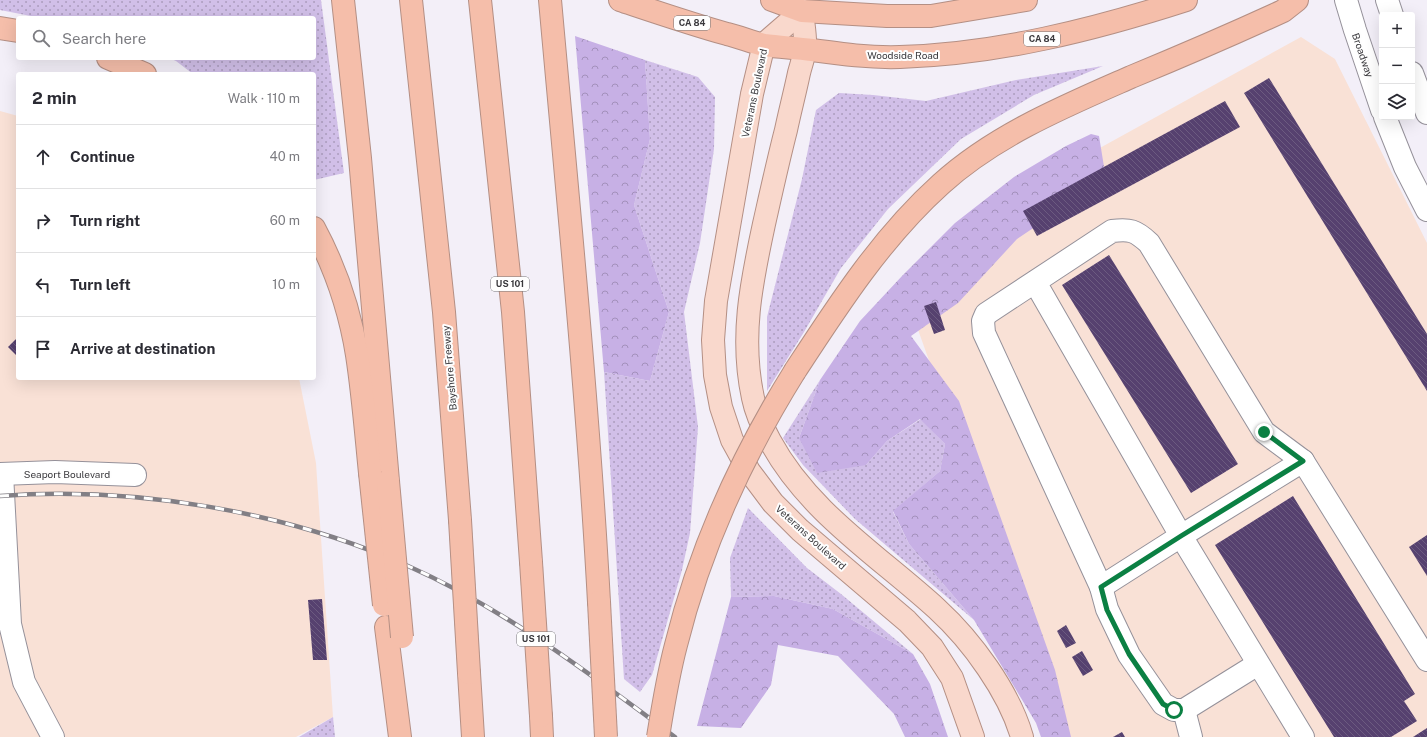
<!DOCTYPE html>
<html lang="en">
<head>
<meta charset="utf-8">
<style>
  body { margin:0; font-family:"Public Sans",sans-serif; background:#f2f2f3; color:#2b2b33 }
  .controls { position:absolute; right:12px; top:12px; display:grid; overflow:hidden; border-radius:4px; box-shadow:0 4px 16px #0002 }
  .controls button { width:36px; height:36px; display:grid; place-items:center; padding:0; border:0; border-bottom:1px solid #e1e1e2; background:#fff; color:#2b2b33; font:20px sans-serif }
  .stop { position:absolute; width:12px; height:12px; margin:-9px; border:3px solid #0b8043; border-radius:50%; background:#fff }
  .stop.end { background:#0b8043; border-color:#fff; box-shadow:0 1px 4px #0008 }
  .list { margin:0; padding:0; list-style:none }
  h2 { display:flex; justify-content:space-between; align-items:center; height:52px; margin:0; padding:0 16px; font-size:17px }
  h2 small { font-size:13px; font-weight:400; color:#7c7c81 }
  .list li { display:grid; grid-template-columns:26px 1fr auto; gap:12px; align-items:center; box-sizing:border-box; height:64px; padding:0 16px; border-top:1px solid #e1e1e2 }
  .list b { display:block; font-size:15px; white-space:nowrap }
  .list em { font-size:13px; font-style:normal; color:#7c7c81 }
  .icon { flex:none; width:22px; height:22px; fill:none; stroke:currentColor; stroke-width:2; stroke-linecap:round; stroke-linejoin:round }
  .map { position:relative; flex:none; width:1427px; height:737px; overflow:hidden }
  .search { position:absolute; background:#fff; box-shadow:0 4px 16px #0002; left:16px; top:16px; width:300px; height:44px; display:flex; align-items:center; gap:10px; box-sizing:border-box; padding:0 14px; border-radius:4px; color:#7c7c81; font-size:15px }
  .panel { position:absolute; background:#fff; box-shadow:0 4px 16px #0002; left:16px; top:72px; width:300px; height:308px; border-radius:4px }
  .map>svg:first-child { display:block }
  .industrial { fill:#f9e1d6 }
  .grass { fill:url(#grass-dots) }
  .forest { fill:url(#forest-crowns) }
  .building { fill:url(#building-back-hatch) }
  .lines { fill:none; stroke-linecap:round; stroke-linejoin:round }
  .minor-casing { stroke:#95919a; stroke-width:24 }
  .major-casing { stroke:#b48f84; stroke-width:24 }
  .highway-casing { stroke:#b48f84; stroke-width:24 }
  .minor { stroke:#fff; stroke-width:22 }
  .major { stroke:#f9d8cc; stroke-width:22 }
  .highway { stroke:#f5beaa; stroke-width:22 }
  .rail-casing { stroke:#827f85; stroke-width:4.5 }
  .rail { stroke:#fefefe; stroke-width:3; stroke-dasharray:9; stroke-linecap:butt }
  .highway-bridge-casing { stroke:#b48f84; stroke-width:24; stroke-linecap:butt }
  .highway-bridge { stroke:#f5beaa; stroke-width:22 }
  .route { stroke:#0b8043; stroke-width:5 }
  .labels { text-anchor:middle; stroke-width:4; stroke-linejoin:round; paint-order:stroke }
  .shield { fill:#fefefe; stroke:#757477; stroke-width:1 }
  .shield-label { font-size:9px; font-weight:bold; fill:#3a393d }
  .street-label { font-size:10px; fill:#3a393d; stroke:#fefefe }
</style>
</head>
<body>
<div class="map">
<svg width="1427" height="737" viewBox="0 0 1427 737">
  <defs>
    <pattern id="grass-dots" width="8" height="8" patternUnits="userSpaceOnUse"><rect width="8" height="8" fill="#d1bfe8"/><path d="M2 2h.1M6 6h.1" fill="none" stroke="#ab9cbd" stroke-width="1.8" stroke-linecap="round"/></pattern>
    <pattern id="forest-crowns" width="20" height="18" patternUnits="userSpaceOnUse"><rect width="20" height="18" fill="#c7b0e5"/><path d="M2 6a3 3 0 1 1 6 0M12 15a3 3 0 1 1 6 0" fill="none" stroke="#a390bb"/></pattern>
    <pattern id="building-back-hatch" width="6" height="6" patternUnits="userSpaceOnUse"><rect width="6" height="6" fill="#56416f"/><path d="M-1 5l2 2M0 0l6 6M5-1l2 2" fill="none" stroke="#6c5b80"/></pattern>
  </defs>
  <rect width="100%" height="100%" fill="#f3eff8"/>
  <g class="industrial">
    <polygon points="1301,37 1335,59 1427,243 1427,737 1060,737 1053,708 906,296 984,212"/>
    <polygon points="0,111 18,116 18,378 299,378 316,463 333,717 296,737 0,737"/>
  </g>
  <g class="grass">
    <polygon points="0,0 321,0 344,173 314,180 314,74 193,74 176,61 169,58 314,58 314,18 41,18 0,10"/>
    <polygon points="645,60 698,77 715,97 714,149 700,243 684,312 698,427 690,533 682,570 652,675 640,692 624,679 604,372 650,381 669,312 634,205 650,139"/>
    <polygon points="1103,66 1034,95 961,139 888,209 841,268 804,332 767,391 767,317 802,179 816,110 839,93 873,95 926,101 1016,80"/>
    <polygon points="820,380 799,438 866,465 887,441 921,419 945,444 940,471 893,512 909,544 974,620 855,519 803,465 783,438"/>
    <polygon points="748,508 807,568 841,594 913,654 833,609 774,596 731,597 730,558"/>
    <polygon points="333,717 335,737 299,737"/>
  </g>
  <g class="forest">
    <polygon points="575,36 645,60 650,139 634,205 669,312 650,381 604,372"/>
    <polygon points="1091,134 1099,136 1106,179 1017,239 958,303 911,336 959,401 1055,670 1071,737 1041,737 1036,723 974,620 909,544 893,511 940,471 945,444 920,419 887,441 866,465 817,473 799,438 820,380 860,321 902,276 955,223 1014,177 1066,146"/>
    <polygon points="774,596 833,609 913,654 930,684 948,737 905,737 894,714 838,656 778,645 771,685 741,728 697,726 731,597"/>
  </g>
  <g class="building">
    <polygon points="1269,78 1427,334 1427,391 1244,93"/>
    <polygon points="1225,101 1240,127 1037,236 1023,211"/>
    <polygon points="1109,255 1238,464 1191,493 1062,285"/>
    <polygon points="936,302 945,330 934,334 924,306"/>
    <polygon points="18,337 18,357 8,347"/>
    <polygon points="1293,496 1415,694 1404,701 1417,721 1391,737 1334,737 1215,545"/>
    <polygon points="1427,535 1427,576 1409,547"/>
    <polygon points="322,599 327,660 313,660 308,600"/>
    <polygon points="1066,625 1076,643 1066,648 1057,631"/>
    <polygon points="1082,651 1093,670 1083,676 1072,657"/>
    <polygon points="1427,728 1427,737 1413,737"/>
    <polygon points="1122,732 1125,737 1113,737"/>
  </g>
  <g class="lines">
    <g class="minor-casing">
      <g id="minor">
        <polyline points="1346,0 1355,30 1382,110"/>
        <polyline points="1387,0 1392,15"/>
        <polyline points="1412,73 1427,113"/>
        <polyline points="1385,117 1405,167 1427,210"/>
        <path d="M1035,282L1181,536L1101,587L984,333L983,321L986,314L1112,231C1130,229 1135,230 1149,243L1264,432L1303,461"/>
        <polyline points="0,474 55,472 135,475"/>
        <polyline points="2,474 10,624 24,682 53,737"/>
        <polyline points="1101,587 1107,609 1129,655 1163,704 1174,710 1184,710 1258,664"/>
        <polyline points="1184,710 1191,737"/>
        <polyline points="1303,737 1181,536 1303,461 1427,660"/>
      </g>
    </g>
    <g class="major-casing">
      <g id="major">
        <polyline points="802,11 764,44 752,94 716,301 713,340 715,375 721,407 732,440 749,471 773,503 800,530 907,621 932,647 952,678 973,737"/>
        <path d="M802,11C803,23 806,36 805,49C804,57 801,65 799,73C795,92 790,111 786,130C778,161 771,193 764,224C751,284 740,338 753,398C756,413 763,428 770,441C808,512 879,556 937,609C972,641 1009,692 1022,737"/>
      </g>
    </g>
    <g class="highway-casing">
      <g id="highway">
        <polyline points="343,0 360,158 388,481"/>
        <polyline points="411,0 444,312 460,520"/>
        <polyline points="480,0 513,312 531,562"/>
        <path d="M550,0C568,201 588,401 599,602"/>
        <path d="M620,0C656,12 691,24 727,34C739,37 752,42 764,45C780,47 796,48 812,50C841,54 870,58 900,57C997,54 1093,30 1186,0"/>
        <polyline points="772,0 802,11 887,16 931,16 1026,0"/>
        <polyline points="0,28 18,31"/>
        <polyline points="108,58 145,74"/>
        <path d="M314,228C335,267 350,311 357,355C363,394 366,433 370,473"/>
        <path d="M795,371C838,305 882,237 941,184C995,135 1065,106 1131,77C1182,56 1233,34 1283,11L1297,0"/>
        <polyline points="386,627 400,737"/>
        <polyline points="469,673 473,737"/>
        <polyline points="541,716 542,737"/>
      </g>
    </g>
    <use href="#minor" class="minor"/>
    <use href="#major" class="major"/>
    <use href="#highway" class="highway"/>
    <g class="rail-casing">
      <path id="rail" d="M0,496C134,486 285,511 408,566C505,609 590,674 675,737"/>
    </g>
    <use href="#rail" class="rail"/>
    <g class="highway-bridge-casing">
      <g id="highway-bridge">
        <polyline points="370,473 384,605"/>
        <polyline points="388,481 402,637"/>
        <polyline points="460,520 469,673"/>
        <polyline points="531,562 541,716"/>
        <polyline points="599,602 606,737"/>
        <path d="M658,737C663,706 668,675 676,645C700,548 742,456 795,371"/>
      </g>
    </g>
    <use href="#highway-bridge" class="highway-bridge"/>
  </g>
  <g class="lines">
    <polyline class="route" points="1174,710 1163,704 1129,654 1107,610 1101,587 1181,536 1303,461 1264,432"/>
  </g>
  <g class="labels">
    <g class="shield">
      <rect x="674" y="16" width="36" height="14" rx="3"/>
      <rect x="1024" y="32" width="36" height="14" rx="3"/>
      <rect x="491" y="277" width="38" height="14" rx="3"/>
      <rect x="517" y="632" width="38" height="14" rx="3"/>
    </g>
    <g class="shield-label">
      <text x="692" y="26">CA 84</text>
      <text x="1042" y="42">CA 84</text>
      <text x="510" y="287">US 101</text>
      <text x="536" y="642">US 101</text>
    </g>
    <g class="street-label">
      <text x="903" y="59">Woodside Road</text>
      <text transform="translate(1363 55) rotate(71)" y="4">Broadway</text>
      <text transform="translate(754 93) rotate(-78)" y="4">Veterans Boulevard</text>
      <text transform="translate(449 368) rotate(-95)" y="4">Bayshore Freeway</text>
      <text x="67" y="478">Seaport Boulevard</text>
      <text transform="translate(811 537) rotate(42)" y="4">Veterans Boulevard</text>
    </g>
  </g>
</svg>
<div class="controls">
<button>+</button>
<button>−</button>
<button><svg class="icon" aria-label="layers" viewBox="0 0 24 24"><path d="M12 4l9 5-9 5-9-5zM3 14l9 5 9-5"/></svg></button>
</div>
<div class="stop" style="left:1174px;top:710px"></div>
<div class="stop end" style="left:1264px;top:432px"></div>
<div class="search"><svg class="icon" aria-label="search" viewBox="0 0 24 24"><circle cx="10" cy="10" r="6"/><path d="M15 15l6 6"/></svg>Search here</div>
<section class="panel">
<h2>2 min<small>Walk · 110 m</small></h2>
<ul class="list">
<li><svg class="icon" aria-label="ahead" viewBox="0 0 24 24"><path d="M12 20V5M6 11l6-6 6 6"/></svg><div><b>Continue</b></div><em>40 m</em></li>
<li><svg class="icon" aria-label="right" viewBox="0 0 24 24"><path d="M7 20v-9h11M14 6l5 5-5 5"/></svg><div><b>Turn right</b></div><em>60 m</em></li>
<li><svg class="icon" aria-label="left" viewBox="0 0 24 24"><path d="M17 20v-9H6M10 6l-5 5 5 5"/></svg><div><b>Turn left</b></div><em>10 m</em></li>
<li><svg class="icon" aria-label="arrive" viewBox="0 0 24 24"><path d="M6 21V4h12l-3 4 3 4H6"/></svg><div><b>Arrive at destination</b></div></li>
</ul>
</section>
</div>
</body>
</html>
